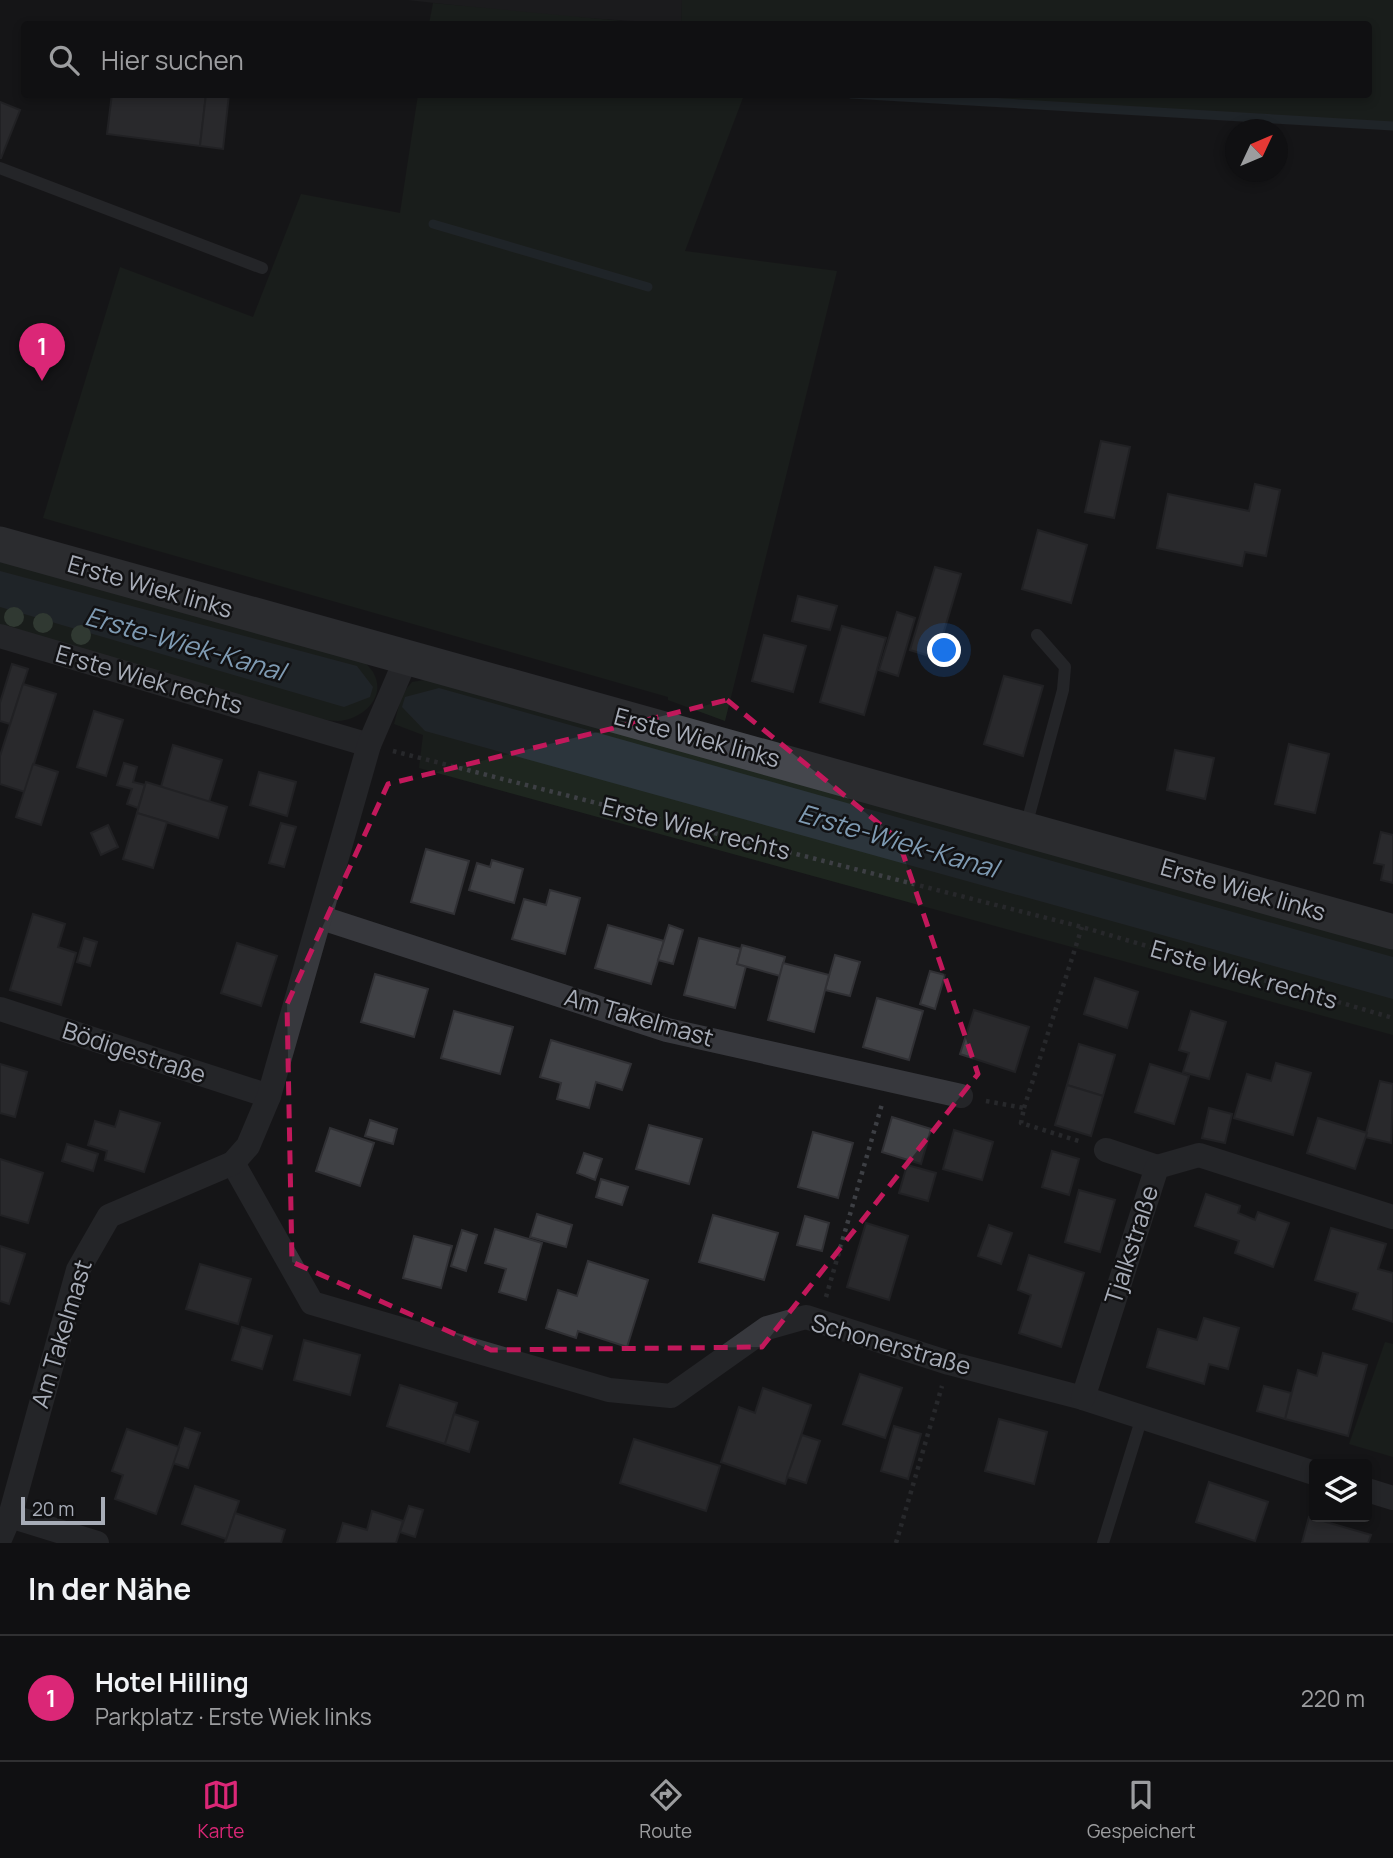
<!DOCTYPE html>
<html lang="de">
<head>
<meta charset="utf-8">
<style>
  body { margin:0; font-family:Manrope,sans-serif; background:#1e1e20; color:#f1f3f6 }
  .controls { position:absolute; right:21px; bottom:21px; display:grid; overflow:hidden; border-radius:7px; box-shadow:0 4px 10px #0003 }
  .controls button { width:63px; height:63px; display:grid; place-items:center; padding:0; border:0; border-bottom:2px solid #303032; background:#101012; color:#f1f3f6; font:35px sans-serif }
  .compass { position:absolute; left:1225px; top:119px; width:63px; height:63px; border-radius:50%; background:#101012; box-shadow:0 4px 10px #0003; rotate:46deg }
  .scale { position:absolute; left:21px; bottom:18px; width:84px; box-sizing:border-box; padding-left:7px; border:4px solid #a8adb8; border-top:0; font-size:19px; line-height:24px; white-space:nowrap; color:#a8adb8; -webkit-text-stroke:5px #111113; paint-order:stroke }
  .you { position:absolute; left:945px; top:651px; width:24px; height:24px; margin:-18px; border:5px solid #fff; border-radius:50%; background:#1a73e8; box-shadow:0 0 0 10px #1a73e833 }
  .badge { display:grid; place-items:center; width:46px; height:46px; border-radius:50%; background:#db2777; color:#fff; font-size:23px; font-weight:700 }
  .pin { position:absolute; translate:-50% -58px; filter:drop-shadow(0 2px 4px #0008) }
  .pin::after { content:''; position:absolute; top:37px; width:24px; height:21px; background:inherit; clip-path:polygon(0 0,100% 0,50% 100%) }
  .list { margin:0; padding:0; list-style:none }
  h2 { display:flex; justify-content:space-between; align-items:center; height:91px; margin:0; padding:0 28px; font-size:30px }
  h2 small { font-size:23px; font-weight:400; color:#9c9d9f }
  .list li { display:grid; grid-template-columns:46px 1fr auto; gap:21px; align-items:center; box-sizing:border-box; height:126px; padding:0 28px; border-top:2px solid #303032 }
  .list b { display:block; font-size:26px; white-space:nowrap }
  .list p { margin:0; font-size:23px; white-space:nowrap; color:#9c9d9f }
  .list em { font-size:23px; font-style:normal; color:#9c9d9f }
  .icon { flex:none; width:38px; height:38px; fill:none; stroke:currentColor; stroke-width:2; stroke-linecap:round; stroke-linejoin:round }
  .map { position:relative; flex:none; width:1393px; height:1543px; overflow:hidden }
  .search { position:absolute; background:#101012; box-shadow:0 4px 10px #0003; left:21px; right:21px; top:21px; height:77px; display:flex; align-items:center; gap:18px; box-sizing:border-box; padding:0 24px; border-radius:7px; color:#9c9d9f; font-size:26px }
  .sheet { height:217px; background:#101012 }
  nav { display:flex; justify-content:space-around; align-items:center; box-sizing:border-box; height:98px; border-top:2px solid #303032; background:#101012; font-size:19px; color:#9c9d9f }
  nav a { display:grid; justify-items:center; gap:4px }
  nav .on { color:#db2777 }
  .map>svg:first-child { display:block }
  .built { fill:#222225 }
  .green { fill:#1e261f }
  .water { fill:#2c353c }
  .lines { fill:none; stroke-linecap:round; stroke-linejoin:round }
  .stream { stroke:#2c353c; stroke-width:9 }
  .building { fill:#404145; stroke:#303034; stroke-width:2 }
  .path { stroke:#3d3f44; stroke-width:4.5; stroke-dasharray:3.5 5; stroke-linecap:butt }
  .lane { stroke:#37383d; stroke-width:12 }
  .street { stroke:#37383d; stroke-width:24 }
  .secondary { stroke:#45474d; stroke-width:35 }
  .tree { fill:#506452 }
  .marked { fill:none; stroke:#c2185b; stroke-width:5; stroke-dasharray:14 9; stroke-linejoin:round }
  .labels { text-anchor:middle; stroke-width:5; stroke-linejoin:round; paint-order:stroke }
  .street-label { font-size:24px; fill:#a8adb8; stroke:#111113 }
  .water-label { font-size:26px; font-style:italic; fill:#7f9bb3; stroke:#111113 }
</style>
</head>
<body>
<div class="map">
<svg width="1393" height="1543" viewBox="0 0 1393 1543">
  <rect width="100%" height="100%" fill="#161618"/>
  <polygon class="built" points="408,0 682,0 681,24 554,16"/>
  <g class="green">
    <polygon points="682,0 1393,0 1393,126 851,95 1368,94 1368,24 681,24"/>
    <polygon points="433,3 654,24 429,24"/>
    <polygon points="418,95 744,95 685,251 837,271 725,721 668,700 668,697 43,518 120,267 253,317 301,194 400,213"/>
    <path d="M0,555L358,655C363,661 369,666 373,672C388,698 361,720 338,721C327,721 315,717 304,716L0,624Z"/>
    <polygon points="436,678 1393,946 1393,1035 419,768 423,735 394,724 402,694 412,682"/>
    <polygon points="1385,1342 1393,1344 1393,1457 1349,1444"/>
  </g>
  <g class="water">
    <polygon points="0,571 357,666 373,687 370,697 344,707 0,607"/>
    <polygon points="439,688 1393,957 1393,999 425,731 402,707 405,697"/>
  </g>
  <g class="lines">
    <g class="stream">
      <polyline points="851,94 1393,126"/>
      <polyline points="433,224 648,287"/>
    </g>
  </g>
  <g class="building">
    <polygon points="112,94 206,94 200,146 107,134"/>
    <polygon points="206,94 229,94 223,149 200,146"/>
    <polygon points="0,102 20,110 1,158 0,158"/>
    <polygon points="1101,441 1130,447 1114,518 1085,512"/>
    <polygon points="1255,484 1280,490 1266,556 1245,552 1242,566 1157,548 1168,494 1249,511"/>
    <polygon points="1038,530 1087,545 1071,603 1022,589"/>
    <polygon points="935,567 961,574 936,658 910,650"/>
    <polygon points="798,596 837,606 830,630 792,621"/>
    <polygon points="897,612 915,618 898,676 879,670"/>
    <polygon points="842,626 886,638 864,715 820,702"/>
    <polygon points="764,635 806,646 793,692 752,681"/>
    <polygon points="12,664 28,669 10,724 0,721 0,703"/>
    <polygon points="1004,676 1043,686 1023,756 984,744"/>
    <polygon points="23,684 56,694 25,792 0,784 0,756"/>
    <polygon points="94,711 123,720 106,776 77,767"/>
    <polygon points="1289,744 1329,754 1315,813 1275,804"/>
    <polygon points="173,745 222,760 209,802 161,787"/>
    <polygon points="1175,750 1214,758 1205,799 1167,790"/>
    <polygon points="124,763 137,767 133,782 145,785 138,808 127,804 132,789 117,785"/>
    <polygon points="33,764 58,772 41,825 16,817"/>
    <polygon points="259,772 296,782 287,816 250,805"/>
    <polygon points="146,782 227,807 218,838 137,813"/>
    <polygon points="137,813 167,822 153,868 123,859"/>
    <polygon points="281,823 296,827 284,867 269,863"/>
    <polygon points="108,825 118,847 101,855 91,833"/>
    <polygon points="1381,832 1393,835 1393,883 1381,880 1384,865 1374,863"/>
    <polygon points="426,849 469,861 454,914 411,902"/>
    <polygon points="492,860 523,869 514,903 469,890 477,863 490,867"/>
    <polygon points="550,890 580,898 565,954 512,939 524,899 546,905"/>
    <polygon points="33,914 65,924 58,947 76,953 61,1005 10,990"/>
    <polygon points="608,925 664,941 651,984 595,968"/>
    <polygon points="669,925 683,930 673,964 658,960"/>
    <polygon points="84,938 97,942 90,966 77,962"/>
    <polygon points="699,938 741,949 737,964 746,966 735,1008 684,995"/>
    <polygon points="237,943 277,956 261,1006 221,993"/>
    <polygon points="742,945 785,957 780,976 737,964"/>
    <polygon points="835,955 860,962 850,996 825,990"/>
    <polygon points="783,963 829,975 814,1032 768,1020"/>
    <polygon points="930,971 945,975 935,1009 920,1004"/>
    <polygon points="375,974 428,989 414,1037 361,1022"/>
    <polygon points="1095,978 1138,992 1127,1028 1084,1014"/>
    <polygon points="877,998 923,1011 909,1060 863,1047"/>
    <polygon points="974,1010 1029,1027 1015,1072 960,1054"/>
    <polygon points="454,1011 513,1027 500,1074 441,1058"/>
    <polygon points="1191,1011 1226,1022 1209,1079 1183,1072 1189,1053 1179,1050"/>
    <polygon points="551,1040 631,1064 622,1090 596,1082 589,1108 557,1099 561,1083 540,1077"/>
    <polygon points="1079,1044 1115,1055 1103,1096 1067,1085"/>
    <polygon points="1276,1063 1311,1073 1293,1135 1234,1118 1247,1074 1271,1081"/>
    <polygon points="0,1064 27,1072 15,1117 0,1113"/>
    <polygon points="1150,1064 1189,1076 1174,1124 1135,1112"/>
    <polygon points="1380,1081 1393,1084 1391,1143 1365,1137"/>
    <polygon points="1067,1085 1103,1096 1091,1136 1055,1125"/>
    <polygon points="1209,1108 1232,1114 1225,1143 1202,1138"/>
    <polygon points="120,1111 160,1123 144,1172 105,1160 107,1151 88,1145 95,1121 115,1127"/>
    <polygon points="892,1117 931,1129 921,1164 882,1152"/>
    <polygon points="1318,1118 1367,1133 1355,1169 1307,1153"/>
    <polygon points="370,1120 397,1129 393,1144 365,1136"/>
    <polygon points="649,1125 702,1139 689,1184 636,1169"/>
    <polygon points="330,1128 374,1143 360,1186 316,1171"/>
    <polygon points="954,1130 993,1142 982,1180 943,1169"/>
    <polygon points="813,1132 853,1143 838,1198 798,1187"/>
    <polygon points="67,1144 98,1154 93,1171 62,1161"/>
    <polygon points="1052,1151 1079,1159 1069,1195 1042,1187"/>
    <polygon points="584,1153 602,1159 595,1180 577,1173"/>
    <polygon points="0,1159 43,1173 28,1223 0,1215"/>
    <polygon points="907,1165 936,1173 928,1201 899,1193"/>
    <polygon points="601,1179 628,1187 622,1205 596,1197"/>
    <polygon points="1079,1190 1115,1200 1100,1252 1065,1242"/>
    <polygon points="1206,1194 1240,1206 1238,1213 1255,1220 1258,1212 1289,1223 1273,1267 1235,1253 1239,1241 1195,1226"/>
    <polygon points="537,1214 572,1225 566,1247 530,1237"/>
    <polygon points="713,1215 778,1233 764,1280 699,1262"/>
    <polygon points="805,1216 829,1223 822,1251 797,1245"/>
    <polygon points="866,1223 908,1236 889,1300 847,1287"/>
    <polygon points="989,1225 1012,1233 1001,1264 978,1256"/>
    <polygon points="1331,1228 1386,1244 1378,1269 1393,1273 1393,1322 1353,1309 1358,1293 1315,1280"/>
    <polygon points="495,1229 542,1243 526,1300 499,1292 506,1269 485,1263"/>
    <polygon points="462,1230 477,1235 466,1271 451,1266"/>
    <polygon points="414,1236 452,1246 441,1288 403,1278"/>
    <polygon points="0,1246 25,1254 9,1304 0,1301"/>
    <polygon points="1029,1255 1084,1273 1061,1347 1019,1333 1031,1295 1018,1290"/>
    <polygon points="588,1261 648,1280 627,1347 578,1331 576,1338 546,1328 558,1290 577,1296"/>
    <polygon points="200,1264 251,1279 238,1324 186,1309"/>
    <polygon points="1204,1318 1239,1328 1228,1369 1209,1364 1204,1384 1147,1367 1158,1329 1197,1340"/>
    <polygon points="242,1327 272,1336 262,1369 232,1360"/>
    <polygon points="304,1340 360,1355 350,1395 294,1380"/>
    <polygon points="1323,1353 1367,1365 1348,1436 1285,1419 1298,1370 1317,1376"/>
    <polygon points="860,1374 902,1388 885,1438 843,1424"/>
    <polygon points="400,1385 457,1403 445,1444 387,1426"/>
    <polygon points="1264,1386 1291,1393 1285,1419 1257,1411"/>
    <polygon points="763,1388 811,1405 785,1484 721,1462 739,1407 755,1413"/>
    <polygon points="454,1414 478,1422 469,1452 445,1444"/>
    <polygon points="999,1419 1047,1432 1034,1484 985,1471"/>
    <polygon points="894,1426 921,1434 908,1479 881,1471"/>
    <polygon points="185,1428 200,1433 188,1468 173,1463"/>
    <polygon points="127,1429 179,1447 156,1514 115,1499 123,1475 112,1471"/>
    <polygon points="802,1435 820,1441 806,1483 787,1477"/>
    <polygon points="634,1439 720,1466 706,1511 620,1483"/>
    <polygon points="1209,1482 1268,1502 1255,1541 1196,1522"/>
    <polygon points="195,1486 239,1501 226,1539 182,1524"/>
    <polygon points="409,1506 423,1510 415,1537 400,1532"/>
    <polygon points="372,1511 403,1521 396,1543 337,1543 343,1523 367,1530"/>
    <polygon points="235,1513 285,1530 281,1543 225,1543"/>
    <polygon points="1309,1517 1371,1535 1368,1543 1302,1543"/>
  </g>
  <g class="lines">
    <g class="path">
      <polyline points="393,751 1082,927 1393,1018"/>
      <polyline points="986,1101 1024,1108 1021,1123 1082,1142"/>
      <polyline points="1024,1108 1082,927"/>
      <polyline points="826,1297 882,1104"/>
      <polyline points="896,1543 942,1386"/>
    </g>
    <g class="lane">
      <polyline points="0,168 262,268"/>
      <polyline points="1026,826 1063,690 1065,667 1037,635"/>
      <polyline points="1103,1543 1142,1417"/>
    </g>
    <g class="street">
      <polyline points="0,636 369,745"/>
      <polyline points="322,918 667,1030 961,1096"/>
      <polyline points="0,1009 269,1096"/>
      <polyline points="1106,1150 1157,1167"/>
      <polyline points="233,1163 312,1303 609,1390 671,1396 767,1328 806,1317 949,1363 1083,1398 1314,1473"/>
      <polyline points="1083,1398 1157,1167 1199,1155 1393,1217"/>
      <polyline points="1367,1490 1393,1498"/>
      <polyline points="10,1516 97,1543"/>
      <polyline points="0,1539 10,1516 78,1270 109,1216 233,1163 248,1146 269,1096 369,745 406,659"/>
    </g>
    <polyline class="secondary" points="0,544 1393,932"/>
  </g>
  <g class="tree">
    <circle cx="14" cy="617" r="10"/>
    <circle cx="43" cy="623" r="10"/>
    <circle cx="81" cy="635" r="10"/>
  </g>
  <path d="M0 0H1393V1543H0ZM727,700L898,839L978,1074L762,1347L491,1350L292,1262L287,1004L388,784Z" fill="#161618" fill-opacity=".55" fill-rule="evenodd"/>
  <path class="marked" d="M727,700L898,839L978,1074L762,1347L491,1350L292,1262L287,1004L388,784Z"/>
  <g class="labels">
    <g class="street-label">
      <text transform="translate(150 587) rotate(16)" y="8">Erste Wiek links</text>
      <text transform="translate(149 680) rotate(16)" y="8">Erste Wiek rechts</text>
      <text transform="translate(697 738) rotate(15)" y="8">Erste Wiek links</text>
      <text transform="translate(696 829) rotate(14)" y="8">Erste Wiek rechts</text>
      <text transform="translate(1243 890) rotate(16)" y="8">Erste Wiek links</text>
      <text transform="translate(1244 975) rotate(16)" y="8">Erste Wiek rechts</text>
      <text transform="translate(639 1018) rotate(16)" y="8">Am Takelmast</text>
      <text transform="translate(134 1053) rotate(18)" y="8">Bödigestraße</text>
      <text transform="translate(1132 1245) rotate(-72)" y="8">Tjalkstraße</text>
      <text transform="translate(62 1334) rotate(-73)" y="8">Am Takelmast</text>
      <text transform="translate(891 1345) rotate(16)" y="8">Schonerstraße</text>
    </g>
    <g class="water-label">
      <text transform="translate(185 644) rotate(16)" y="9">Erste-Wiek-Kanal</text>
      <text transform="translate(898 841) rotate(16)" y="9">Erste-Wiek-Kanal</text>
    </g>
  </g>
</svg>
<div class="controls">
<button><svg class="icon" aria-label="layers" viewBox="0 0 24 24"><path d="M12 4l9 5-9 5-9-5zM3 14l9 5 9-5"/></svg></button>
</div>
<svg class="compass" viewBox="-18 -18 36 36"><path d="M0-13l5 13h-10z" fill="#e53935"/><path d="M0 13l5-13h-10z" fill="#9c9d9f"/></svg>
<div class="scale">20 m</div>
<div class="you"></div>
<div class="pin badge" style="left:42px;top:381px">1</div>
<div class="search"><svg class="icon" aria-label="search" viewBox="0 0 24 24"><circle cx="10" cy="10" r="6"/><path d="M15 15l6 6"/></svg>Hier suchen</div>
</div>
<section class="sheet">
<h2>In der Nähe<small></small></h2>
<ul class="list">
<li><span class="badge">1</span><div><b>Hotel Hilling</b><p>Parkplatz · Erste Wiek links</p></div><em>220 m</em></li>
</ul>
</section>
<nav>
<a class="on"><svg class="icon" aria-label="map" viewBox="0 0 24 24"><path d="M3 6l6-2 6 2 6-2v14l-6 2-6-2-6 2zM9 4v14M15 6v14"/></svg>Karte</a>
<a><svg class="icon" aria-label="directions" viewBox="0 0 24 24"><path d="M12 3l9 9-9 9-9-9zM9 14v-3h6M13 9l2 2-2 2"/></svg>Route</a>
<a><svg class="icon" aria-label="saved" viewBox="0 0 24 24"><path d="M7 4h10v16l-5-4-5 4z"/></svg>Gespeichert</a>
</nav>
</body>
</html>
